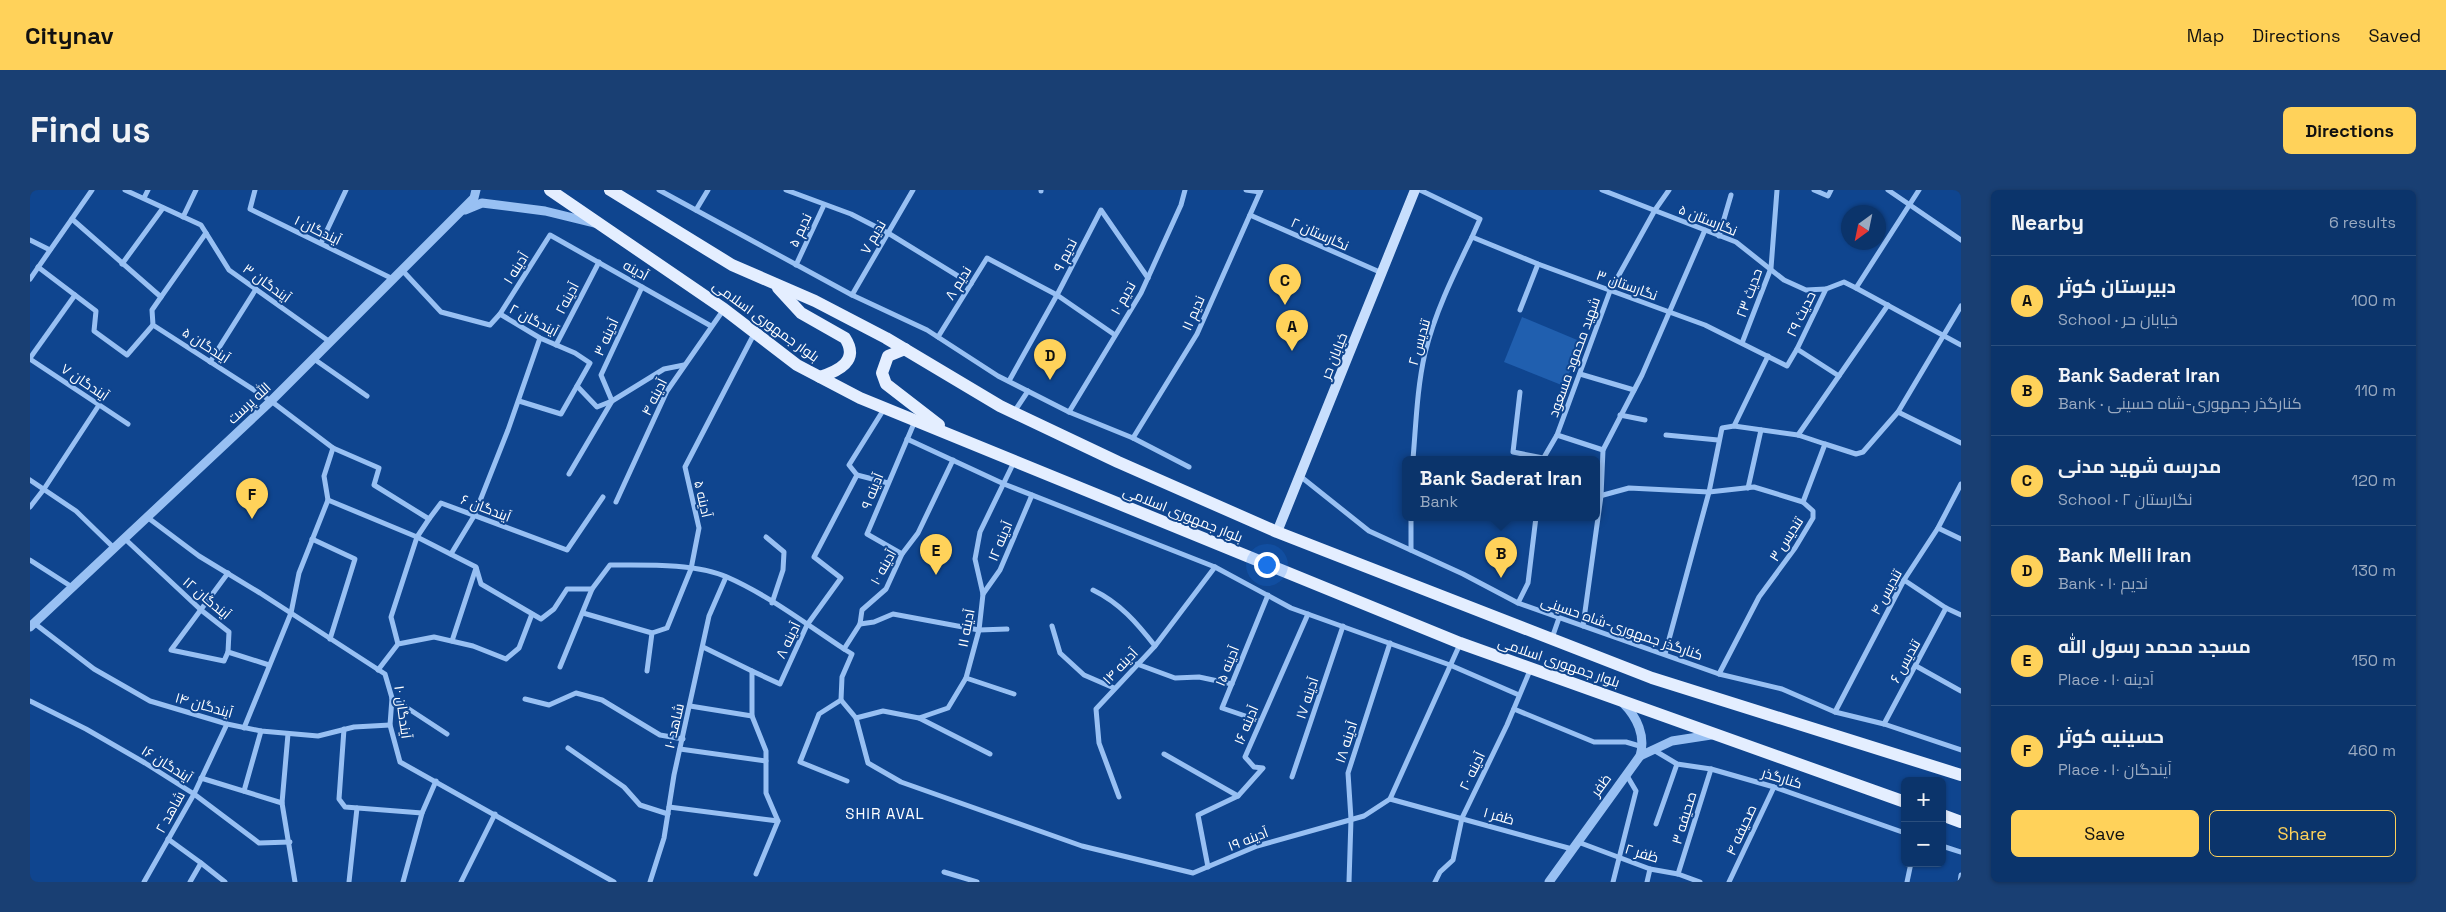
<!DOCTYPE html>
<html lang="en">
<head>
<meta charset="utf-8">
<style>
  body { margin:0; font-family:"Space Grotesk",Cairo,sans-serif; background:#193f73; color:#f1f3f6 }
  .controls { position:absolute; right:15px; bottom:15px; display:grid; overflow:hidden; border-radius:8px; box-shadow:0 1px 4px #0004 }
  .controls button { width:45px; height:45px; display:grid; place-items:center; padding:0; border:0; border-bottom:1px solid #2b4f7e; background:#0b346b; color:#f1f3f6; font:25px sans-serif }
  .compass { position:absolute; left:1811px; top:15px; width:45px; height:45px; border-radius:50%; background:#0b346b; box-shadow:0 1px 4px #0004; rotate:213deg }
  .you { position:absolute; left:1236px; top:374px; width:18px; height:18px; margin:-12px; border:4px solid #fff; border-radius:50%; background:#1a73e8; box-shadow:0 0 0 8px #1a73e833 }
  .badge { display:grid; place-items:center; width:32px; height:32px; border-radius:50%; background:#ffd25a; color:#111; font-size:16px; font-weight:700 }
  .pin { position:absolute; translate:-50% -41px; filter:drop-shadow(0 1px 2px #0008) }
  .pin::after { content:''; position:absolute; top:26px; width:18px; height:15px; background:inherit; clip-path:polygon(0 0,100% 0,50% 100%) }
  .popup { position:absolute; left:1372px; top:266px; width:198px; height:65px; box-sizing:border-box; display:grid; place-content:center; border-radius:8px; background:#0b346b; filter:drop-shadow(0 1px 4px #0005); font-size:16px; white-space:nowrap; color:#9aaac1 }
  .popup b { font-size:19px; color:#f1f3f6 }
  .popup::after { content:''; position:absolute; left:50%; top:100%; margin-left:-10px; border:10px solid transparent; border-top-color:#0b346b }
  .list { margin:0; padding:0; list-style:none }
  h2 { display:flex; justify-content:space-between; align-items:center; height:65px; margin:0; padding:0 20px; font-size:21px }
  h2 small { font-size:16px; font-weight:400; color:#9aaac1 }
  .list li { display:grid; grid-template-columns:32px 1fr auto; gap:15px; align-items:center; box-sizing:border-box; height:90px; padding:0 20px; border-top:1px solid #2b4f7e }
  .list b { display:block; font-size:19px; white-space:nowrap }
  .list p { margin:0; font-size:16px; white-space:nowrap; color:#9aaac1 }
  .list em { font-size:16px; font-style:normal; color:#9aaac1 }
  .actions { display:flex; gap:10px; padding:15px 20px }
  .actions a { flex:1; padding:11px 0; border:1px solid #ffd25a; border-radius:8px; text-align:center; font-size:18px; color:#ffd25a }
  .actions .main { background:#ffd25a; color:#111 }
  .map { position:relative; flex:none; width:1931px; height:692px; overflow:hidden; border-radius:8px }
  header { display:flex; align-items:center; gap:30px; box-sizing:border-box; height:70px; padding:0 25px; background:#ffd25a; color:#111 }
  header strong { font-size:24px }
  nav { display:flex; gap:28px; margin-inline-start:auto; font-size:18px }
  .intro { display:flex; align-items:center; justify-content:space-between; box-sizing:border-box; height:120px; padding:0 30px }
  h1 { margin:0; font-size:35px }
  .button { padding:12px 22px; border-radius:8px; background:#ffd25a; color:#111; font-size:18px; font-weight:700 }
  main { display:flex; gap:30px; padding:0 30px }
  aside { flex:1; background:#0b346b; border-radius:8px; box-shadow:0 1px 4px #0004 }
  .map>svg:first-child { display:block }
  .green { fill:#205faf }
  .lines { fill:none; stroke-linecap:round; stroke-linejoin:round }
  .minor { stroke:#98c0f3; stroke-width:5 }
  .tertiary { stroke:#98c0f3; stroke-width:9 }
  .secondary { stroke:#c7defd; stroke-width:10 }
  .primary { stroke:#e4eeff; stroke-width:12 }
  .labels { text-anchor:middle; stroke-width:4; stroke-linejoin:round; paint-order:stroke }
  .street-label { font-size:14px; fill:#fff; stroke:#0f458f }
  .neighbourhood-label { font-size:15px; letter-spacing:1px; fill:#fff; stroke:#0f458f }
</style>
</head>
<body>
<header>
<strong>Citynav</strong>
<nav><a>Map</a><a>Directions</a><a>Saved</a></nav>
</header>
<div class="intro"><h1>Find us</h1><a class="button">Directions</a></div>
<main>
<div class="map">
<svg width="1931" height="692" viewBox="0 0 1931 692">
  <rect width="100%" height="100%" fill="#0f458f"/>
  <polygon class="green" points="1492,127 1552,152 1534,196 1474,172"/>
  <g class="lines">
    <g class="minor">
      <polyline points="95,0 171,35 199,80 300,152"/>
      <polyline points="225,0 220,19 363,89"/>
      <polyline points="629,0 822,105 897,140 968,186 1039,222 1103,248 1159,277"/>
      <polyline points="756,0 821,24 858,43 941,94"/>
      <polyline points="1216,0 1230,2"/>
      <polyline points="1390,0 1450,29 1442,47 1508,74 1675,135 1757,176 1767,159 1809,186"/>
      <polyline points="1572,0 1706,52 1754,90 1776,100 1796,99"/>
      <polyline points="1784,0 1798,6 1801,0"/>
      <polyline points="1858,0 1931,50"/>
      <polyline points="1011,1 1011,0"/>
      <polyline points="114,8 118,0"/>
      <polyline points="666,20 678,0"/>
      <polyline points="1220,25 1352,83"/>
      <polyline points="153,27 166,0"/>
      <polyline points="42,29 131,107 122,120 123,135 241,211 303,258 349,278 344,295 399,329 411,313 537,360 573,307"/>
      <polyline points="1689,46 1701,5"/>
      <polyline points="0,50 20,60"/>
      <polyline points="291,53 316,0"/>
      <polyline points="92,74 133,18"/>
      <polyline points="766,75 794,15"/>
      <polyline points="8,77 66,121 64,141 97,165 123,135"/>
      <polyline points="372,80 411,122 460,135 470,124 510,148 545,163 560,173 547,196 567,217 582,211 634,179 654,175"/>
      <polyline points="0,89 62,0"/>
      <polyline points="1826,98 1931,155"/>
      <polyline points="822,105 883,0"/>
      <polyline points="131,107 176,43"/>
      <polyline points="1490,120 1508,74"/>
      <polyline points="470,124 520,45 681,136"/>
      <polyline points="908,147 957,68 1027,105 1085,145"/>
      <polyline points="1712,153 1741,78 1747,0"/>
      <polyline points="526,155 569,72"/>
      <polyline points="1767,159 1796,99 1814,92 1826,98 1889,0"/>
      <polyline points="0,168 45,105"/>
      <polyline points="0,169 98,234"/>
      <polyline points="284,169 337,206"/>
      <polyline points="180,172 226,99"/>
      <polyline points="1550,184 1604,200"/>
      <polyline points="979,191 1027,105 1071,20 1118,88"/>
      <polyline points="1490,202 1483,262 1513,268"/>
      <polyline points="489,211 531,224 547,196"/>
      <polyline points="984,222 998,201"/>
      <polyline points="1039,222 1111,103 1151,15 1155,0"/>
      <polyline points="1868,222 1931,253"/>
      <polyline points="1590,225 1615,230"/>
      <polyline points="1704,236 1768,245 1795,254"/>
      <polyline points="1527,245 1573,260"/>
      <polyline points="1636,245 1688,250"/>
      <polyline points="1768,245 1858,115"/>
      <polyline points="1103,248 1167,144 1231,0"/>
      <polyline points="877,249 974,294 1185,377 1261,418 1420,475 1489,505"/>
      <path d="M1383,269C1386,234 1387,198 1395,163C1405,122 1424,84 1442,47"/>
      <polyline points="1513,269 1527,245 1580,101 1625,20 1639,0"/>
      <polyline points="539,284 582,211 571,185 612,97"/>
      <polyline points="827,285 858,293"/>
      <polyline points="1270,286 1339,341 1433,384 1488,413 1689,484 1752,499 1805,522 1854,534 1931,560"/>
      <polyline points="0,290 46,321 84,358"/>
      <polyline points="1718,298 1731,240"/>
      <polyline points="1566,307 1599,298 1679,302 1724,297 1773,312"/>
      <polyline points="298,310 387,347 446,377 451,394 511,429 524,419 537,399 562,399"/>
      <polyline points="586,312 637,201 694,119"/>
      <polyline points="0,317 14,299 69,215"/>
      <polyline points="117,327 169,366 230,403 355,484 362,508 360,535 370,572 584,692"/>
      <polyline points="1381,327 1381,360"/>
      <polyline points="1908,338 1931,349"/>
      <polyline points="736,347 754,362 753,380 742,413"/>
      <polyline points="94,348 171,420 199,442 198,462 239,475"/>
      <polyline points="282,349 325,369 300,449"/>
      <polyline points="421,364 444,326 478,240 510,148"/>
      <polyline points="872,364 837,344 885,231"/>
      <polyline points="0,370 42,397"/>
      <polyline points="1874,390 1916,418 1931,425"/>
      <path d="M1063,400C1090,413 1107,433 1125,456"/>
      <polyline points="953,404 970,380 1002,305"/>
      <polyline points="1488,413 1498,393 1506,327"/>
      <polyline points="553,423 622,443"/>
      <polyline points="4,433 64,479 120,511 197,534 231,541 288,546 324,537 360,535"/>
      <polyline points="830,434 844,432 863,424 949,440 977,439"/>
      <polyline points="1022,436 1030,463 1054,485 1084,498"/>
      <polyline points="1553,436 1571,306 1573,260 1612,185 1675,40"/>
      <polyline points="1522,448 1529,428"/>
      <polyline points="422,451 446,378"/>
      <polyline points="368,454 361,427 387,347 399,329"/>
      <polyline points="673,457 722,481"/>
      <polyline points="198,462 194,471 141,460 198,383"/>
      <polyline points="1635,464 1679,302 1692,238 1704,236 1738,166"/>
      <polyline points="1107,474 1145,488 1169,487 1202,494"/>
      <polyline points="1886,476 1931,501"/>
      <path d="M530,477L562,399L580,375C615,375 665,373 697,387C738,405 776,434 814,459"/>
      <polyline points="348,480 368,454 404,447 443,456 476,469 489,458 502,424"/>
      <polyline points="617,481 622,443 637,438 661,379 669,338 655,277 724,144"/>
      <polyline points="1689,484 1729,407 1765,358 1783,328 1783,321 1773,312 1795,254 1826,264 1833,262 1868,222 1931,116"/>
      <polyline points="936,488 984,504"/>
      <polyline points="362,508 417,544"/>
      <polyline points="495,509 519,515 546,503 572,510 630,545 653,549"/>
      <polyline points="811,510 826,528 838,573 871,592 1052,656 1163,683 1227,656 1334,626 1360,609 1430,454"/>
      <polyline points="0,511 56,539 115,573 164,604 229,653 260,652"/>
      <polyline points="660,516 722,526"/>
      <polyline points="1484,519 1564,552 1596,552 1613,557"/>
      <polyline points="1805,522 1874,390 1908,338 1931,294"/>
      <polyline points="826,528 853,521 889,528 918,518 936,488 949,440 953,404 945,369 950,342 984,272"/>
      <polyline points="889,528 960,564"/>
      <polyline points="1230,531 1192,518 1238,405"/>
      <polyline points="1854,534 1916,418"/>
      <polyline points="214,538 261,423 269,383 298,310 294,286 303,258"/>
      <polyline points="314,539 309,609 315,617 392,623"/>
      <polyline points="258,544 252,613 265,692"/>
      <polyline points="538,558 594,597 610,615 638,624"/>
      <polyline points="650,559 736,571"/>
      <polyline points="1622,559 1647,574 1681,579 1744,597 1875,643"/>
      <polyline points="1134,564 1208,606"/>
      <polyline points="1262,587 1313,436"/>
      <polyline points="171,588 252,613"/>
      <polyline points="817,591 770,572 789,524 811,510 812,487 822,464 814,459 830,434 832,420 856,399 872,364 888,343 923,270"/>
      <polyline points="214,601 231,541"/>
      <polyline points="1089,607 1069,553 1066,519 1125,456 1185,377"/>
      <polyline points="1360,609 1542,659"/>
      <polyline points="639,617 748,631"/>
      <polyline points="1626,634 1647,574"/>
      <polyline points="138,649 171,673 160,692"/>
      <polyline points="1548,652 1620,679 1648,684 1670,692"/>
      <polyline points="1912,656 1931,662"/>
      <polyline points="171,673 195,692"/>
      <polyline points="1178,677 1168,625 1208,606 1233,578 1224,577 1215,567 1278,424"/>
      <polyline points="914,682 947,692"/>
      <polyline points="726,684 748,631 736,603 736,561 722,526 722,481 750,494 777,435 811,388 784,367 827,285 819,275 854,219"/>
      <polyline points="1648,684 1681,579"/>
      <polyline points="114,692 164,604 197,534"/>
      <polyline points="319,692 327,618"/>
      <polyline points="373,692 392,623 406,591"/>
      <polyline points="431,692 465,624"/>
      <polyline points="620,692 634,648 644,585 679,426 696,387"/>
      <polyline points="1319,692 1321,629 1318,583 1360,453"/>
      <polyline points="1405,692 1410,682 1423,670 1432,628 1477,535 1501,478"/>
      <polyline points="1583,692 1606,601 1596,584"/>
      <polyline points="1617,692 1620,679"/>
      <polyline points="1699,692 1744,597"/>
      <polyline points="1877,692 1881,673"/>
      <polyline points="1930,692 1931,685"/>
    </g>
    <g class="tertiary">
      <polyline points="435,20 452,13 515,21 564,33"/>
      <polyline points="0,437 241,211 444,8 446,0"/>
      <polyline points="1610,566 1642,551 1681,545"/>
      <path d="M1519,692L1610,566C1616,546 1607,527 1593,513"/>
    </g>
    <polyline class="secondary" points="1247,342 1385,0"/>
    <g class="primary">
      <polyline points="520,0 694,119 767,175 830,208 1430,453 1875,612"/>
      <polyline points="580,0 702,75 785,111 856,148 970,216 1088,272 1247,342 1622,488 1931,585"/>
      <path d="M748,98L771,123L815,148C830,171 808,181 790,187"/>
      <polyline points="875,159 858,166 852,183 856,194 909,235"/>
      <polyline points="1912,625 1931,632"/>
    </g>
  </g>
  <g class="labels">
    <g class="street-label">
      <text transform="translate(1678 30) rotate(22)" y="5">نگارستان ۵</text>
      <text transform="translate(288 40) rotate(26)" y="5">آیندگان ۱</text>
      <text transform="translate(770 40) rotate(-65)" y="5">ندیم ۵</text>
      <text transform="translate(1290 44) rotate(24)" y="5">نگارستان ۲</text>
      <text transform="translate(843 47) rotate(-60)" y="5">ندیم ۷</text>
      <text transform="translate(1035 65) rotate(-63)" y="5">ندیم ۹</text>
      <text transform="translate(486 78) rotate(-58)" y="5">آدینه ۱</text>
      <text transform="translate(606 80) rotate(29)" y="5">آدینه</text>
      <text transform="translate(237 93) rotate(36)" y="5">آیندگان ۳</text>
      <text transform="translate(928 93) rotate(-58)" y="5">ندیم ۸</text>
      <text transform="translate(1597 95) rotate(20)" y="5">نگارستان ۳</text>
      <text transform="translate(1719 103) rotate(-70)" y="5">حدیث ۲۳</text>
      <text transform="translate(537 108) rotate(-62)" y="5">آدینه۲</text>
      <text transform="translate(1093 108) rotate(-60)" y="5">ندیم ۱۰</text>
      <text transform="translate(1163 123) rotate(-66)" y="5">ندیم ۱۱</text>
      <text transform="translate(1771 124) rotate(-64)" y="5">حدیث ۲۹</text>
      <text transform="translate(504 130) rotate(28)" y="5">آیندگان ۲</text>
      <text transform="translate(736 131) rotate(36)" y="5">بلوار جمهوری اسلامی</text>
      <text transform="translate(576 147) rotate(-65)" y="5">آدینه ۳</text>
      <text transform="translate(1389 152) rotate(-74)" y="5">تندیس ۲</text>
      <text transform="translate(176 155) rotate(33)" y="5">آیندگان ۵</text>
      <text transform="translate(1304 166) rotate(-68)" y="5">خیابان حر</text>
      <text transform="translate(1544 167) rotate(-70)" y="5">شهید محمود مسعود</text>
      <text transform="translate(55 192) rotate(34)" y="5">آیندگان ۷</text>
      <text transform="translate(624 207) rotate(-63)" y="5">آدینه ۴</text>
      <text transform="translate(219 213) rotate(-43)" y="5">الله پرست</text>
      <text transform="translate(842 301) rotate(-68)" y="5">آدینه ۹</text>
      <text transform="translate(673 309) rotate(77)" y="5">آدینه ۵</text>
      <text transform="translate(456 318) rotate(21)" y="5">آیندگان ۶</text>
      <text transform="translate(1153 324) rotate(22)" y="5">بلوار جمهوری اسلامی</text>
      <text transform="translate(1756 349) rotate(-57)" y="5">تندیس ۳</text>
      <text transform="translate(970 351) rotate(-67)" y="5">آدینه ۱۲</text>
      <text transform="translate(853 377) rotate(-61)" y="5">آدینه ۱۰</text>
      <text transform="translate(1856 402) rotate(-61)" y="5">تندیس ۴</text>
      <text transform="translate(177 408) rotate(40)" y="5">آیندگان ۱۲</text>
      <text transform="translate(936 438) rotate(-79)" y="5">آدینه ۱۱</text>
      <text transform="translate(1592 438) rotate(19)" y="5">کنارگذر جمهوری-شاه حسینی</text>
      <text transform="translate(758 450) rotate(-64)" y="5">آدینه ۸</text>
      <text transform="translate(1875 471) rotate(-61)" y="5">تندیس ۶</text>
      <text transform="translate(1529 472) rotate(19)" y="5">بلوار جمهوری اسلامی</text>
      <text transform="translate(1090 476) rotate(-46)" y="5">آدینه ۱۴</text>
      <text transform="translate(1197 476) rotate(-68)" y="5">آدینه ۱۵</text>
      <text transform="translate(1277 508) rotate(-71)" y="5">آدینه ۱۷</text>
      <text transform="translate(174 515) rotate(16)" y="5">آیندگان ۱۴</text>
      <text transform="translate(373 522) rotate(82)" y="5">آیندگان ۱۰</text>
      <text transform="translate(1216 535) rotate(-67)" y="5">آدینه ۱۶</text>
      <text transform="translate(644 536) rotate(-77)" y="5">شاهد ۱۰</text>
      <text transform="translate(1316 552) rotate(-72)" y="5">آدینه ۱۸</text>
      <text transform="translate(137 574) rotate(32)" y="5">آیندگان ۱۶</text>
      <text transform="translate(1442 581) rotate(-64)" y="5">آدینه ۲۰</text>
      <text transform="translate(1752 588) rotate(17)" y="5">کنارگذر</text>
      <text transform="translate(1571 595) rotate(-54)" y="5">ظفر</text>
      <text transform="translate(140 622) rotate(-61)" y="5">شاهد ۲</text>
      <text transform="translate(1469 626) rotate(16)" y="5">ظفر ۱</text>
      <text transform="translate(1654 628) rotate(-73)" y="5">صحیفه ۳</text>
      <text transform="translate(1711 640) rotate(-65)" y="5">صحیفه ۴</text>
      <text transform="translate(1218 649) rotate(-21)" y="5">آدینه ۱۹</text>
      <text transform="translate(1612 663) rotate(17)" y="5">ظفر ۲</text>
    </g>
    <g class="neighbourhood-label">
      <text x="855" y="629">SHIR AVAL</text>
    </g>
  </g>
</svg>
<div class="controls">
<button>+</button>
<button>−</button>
</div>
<svg class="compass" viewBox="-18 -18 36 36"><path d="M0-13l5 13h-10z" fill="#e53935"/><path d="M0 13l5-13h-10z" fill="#9aaac1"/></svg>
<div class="you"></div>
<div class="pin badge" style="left:1262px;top:161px">A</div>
<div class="pin badge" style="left:1471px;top:388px">B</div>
<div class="popup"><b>Bank Saderat Iran</b>Bank</div>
<div class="pin badge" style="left:1255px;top:115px">C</div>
<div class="pin badge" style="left:1020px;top:190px">D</div>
<div class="pin badge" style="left:906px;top:385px">E</div>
<div class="pin badge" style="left:222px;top:329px">F</div>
</div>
<aside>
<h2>Nearby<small>6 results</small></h2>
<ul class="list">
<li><span class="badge">A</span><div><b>دبیرستان کوثر</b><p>School · خیابان حر</p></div><em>100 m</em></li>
<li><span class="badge">B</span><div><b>Bank Saderat Iran</b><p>Bank · کنارگذر جمهوری-شاه حسینی</p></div><em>110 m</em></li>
<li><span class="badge">C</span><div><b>مدرسه شهید مدنی</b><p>School · نگارستان ۲</p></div><em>120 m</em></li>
<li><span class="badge">D</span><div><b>Bank Melli Iran</b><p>Bank · ندیم ۱۰</p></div><em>130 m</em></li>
<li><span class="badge">E</span><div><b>مسجد محمد رسول الله</b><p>Place · آدینه ۱۰</p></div><em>150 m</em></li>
<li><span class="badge">F</span><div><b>حسینیه کوثر</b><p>Place · آیندگان ۱۰</p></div><em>460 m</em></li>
</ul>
<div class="actions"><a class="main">Save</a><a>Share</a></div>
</aside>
</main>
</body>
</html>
